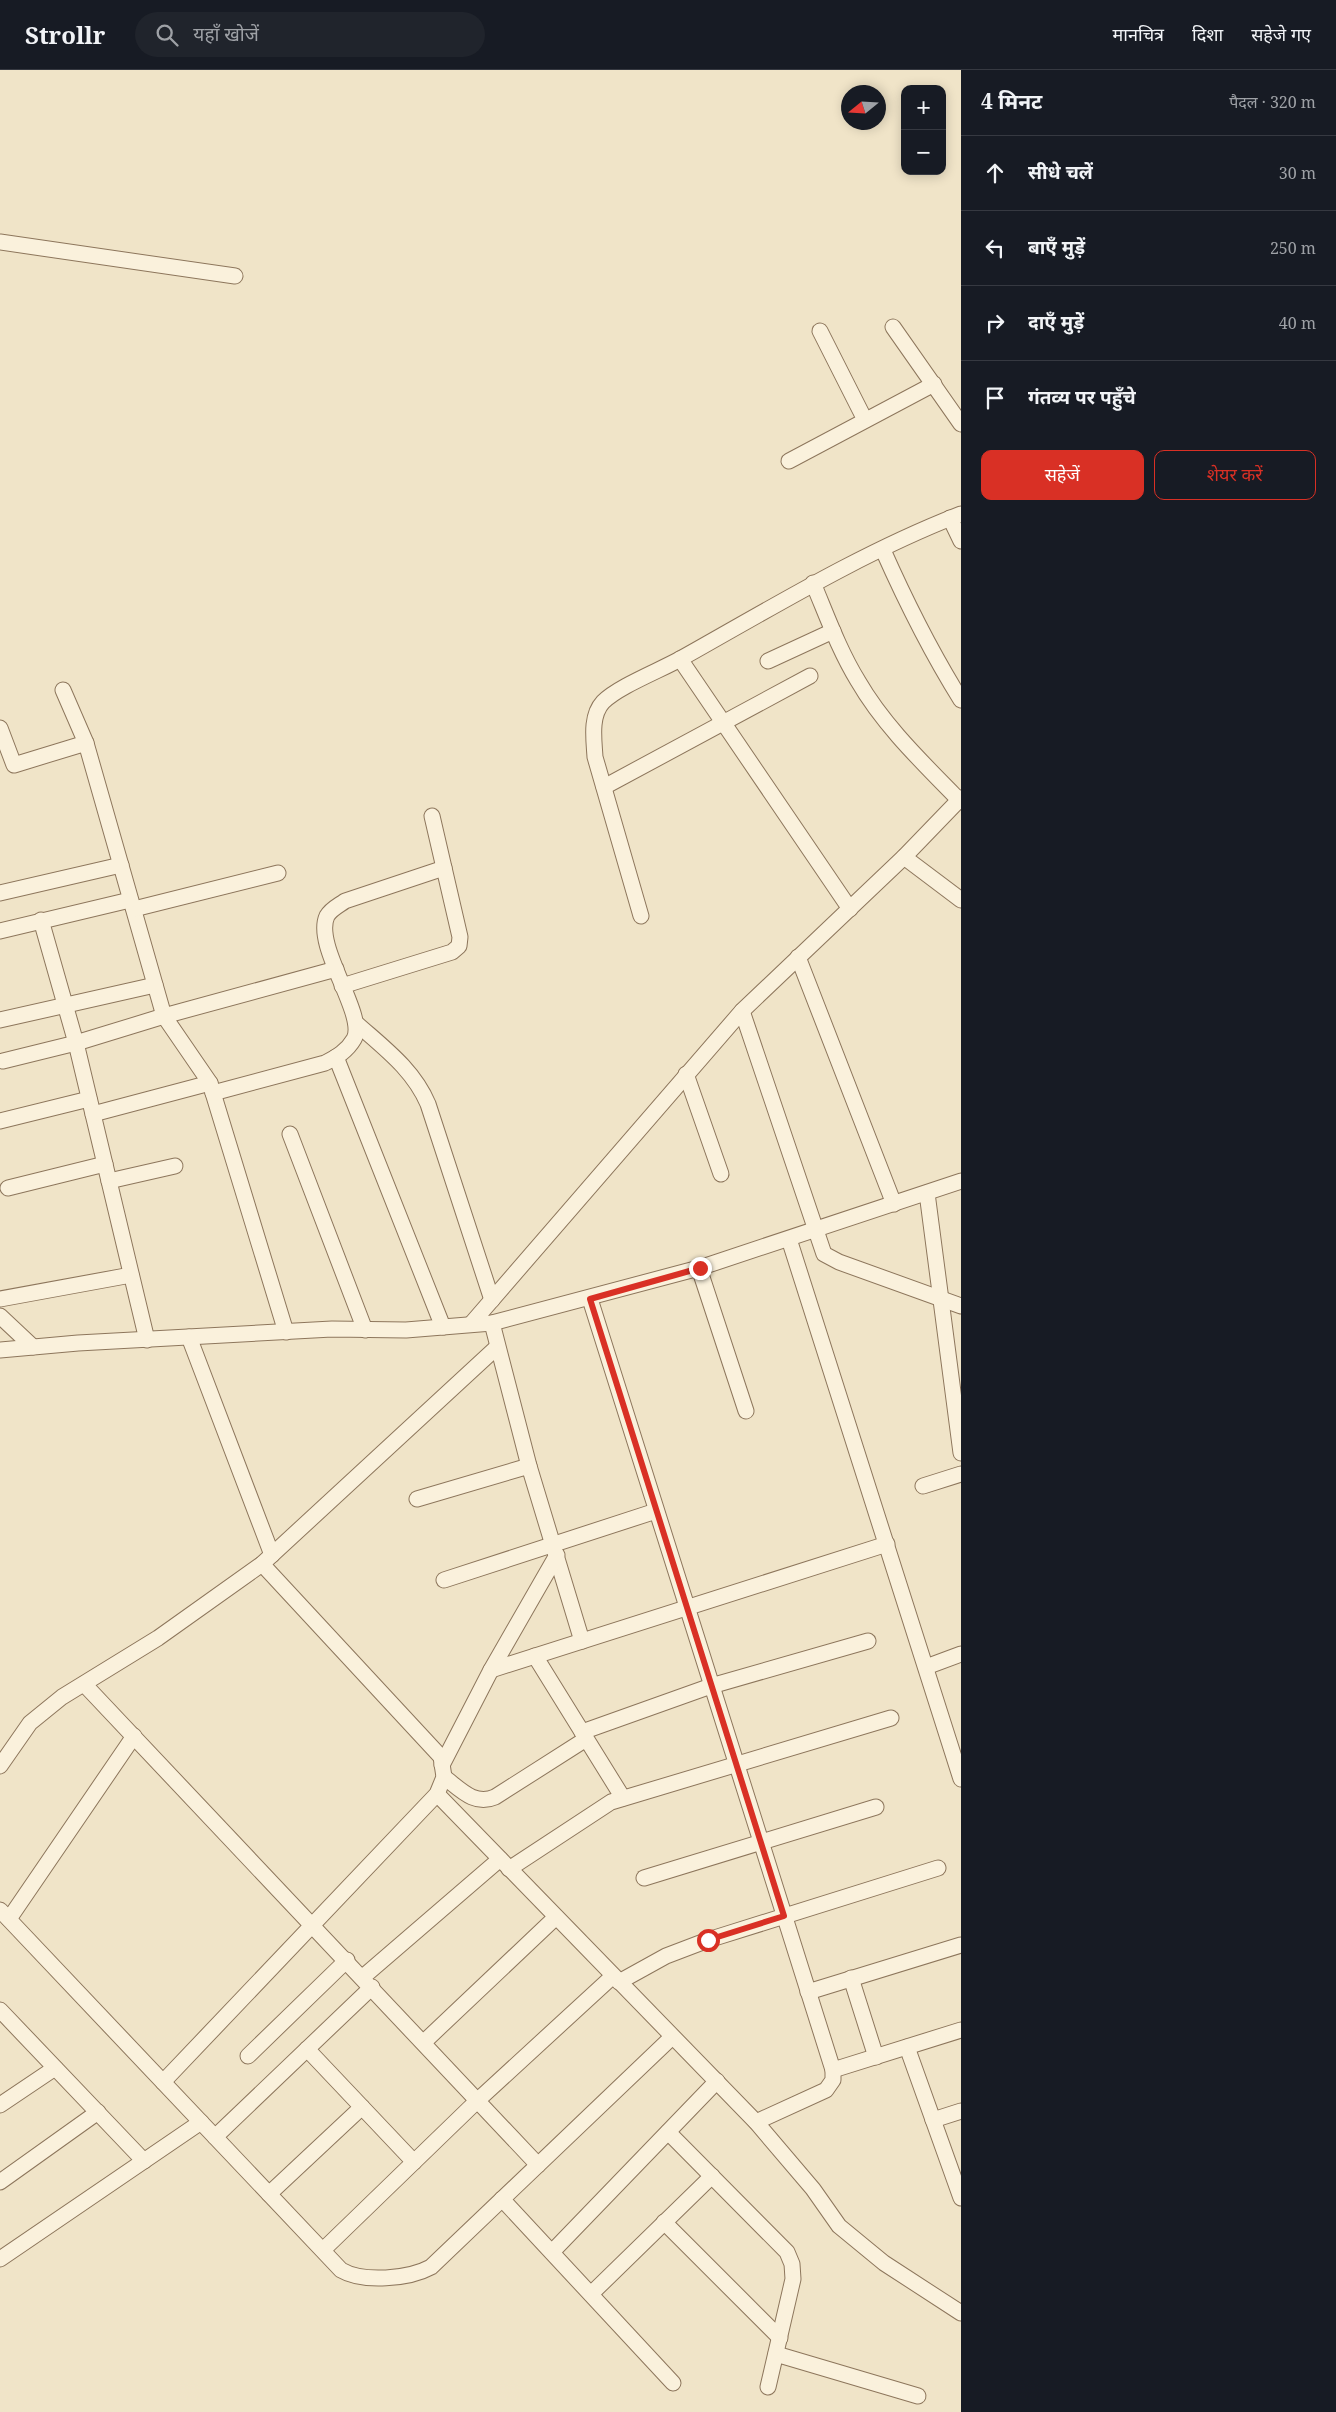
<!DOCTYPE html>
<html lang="hi">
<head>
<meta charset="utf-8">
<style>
  body { margin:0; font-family:"Noto Serif","Noto Sans Devanagari",serif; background:#20242c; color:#f1f3f6 }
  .controls { position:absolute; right:15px; top:15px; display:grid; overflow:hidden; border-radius:10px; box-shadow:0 2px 12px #0003 }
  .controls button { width:45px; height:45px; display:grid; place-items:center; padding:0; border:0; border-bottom:1px solid #363941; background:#171b24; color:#f1f3f6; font:25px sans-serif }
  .compass { position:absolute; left:841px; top:15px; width:45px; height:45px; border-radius:50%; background:#171b24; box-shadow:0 2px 12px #0003; rotate:252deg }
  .stop { position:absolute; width:15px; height:15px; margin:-11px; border:4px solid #d93025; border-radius:50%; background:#fff }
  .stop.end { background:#d93025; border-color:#fff; box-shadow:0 1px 5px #0008 }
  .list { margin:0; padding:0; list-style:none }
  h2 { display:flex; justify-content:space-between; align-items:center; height:65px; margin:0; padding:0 20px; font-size:21px }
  h2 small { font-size:16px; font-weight:400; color:#9ea1a6 }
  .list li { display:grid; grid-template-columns:32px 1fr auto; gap:15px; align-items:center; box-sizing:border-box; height:75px; padding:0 20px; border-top:1px solid #363941 }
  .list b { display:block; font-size:19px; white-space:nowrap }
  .list em { font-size:16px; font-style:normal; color:#9ea1a6 }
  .actions { display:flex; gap:10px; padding:15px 20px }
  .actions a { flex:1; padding:11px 0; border:1px solid #d93025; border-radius:10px; text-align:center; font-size:18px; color:#d93025 }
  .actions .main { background:#d93025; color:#fff }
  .icon { flex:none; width:28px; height:28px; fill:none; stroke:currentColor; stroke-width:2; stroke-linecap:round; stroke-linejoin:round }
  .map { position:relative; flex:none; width:961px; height:2342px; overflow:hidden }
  header { display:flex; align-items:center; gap:30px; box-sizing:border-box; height:70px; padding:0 25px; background:#171b24; border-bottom:1px solid #363941 }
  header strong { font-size:24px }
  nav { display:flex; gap:28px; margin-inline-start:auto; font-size:18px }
  .search { width:350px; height:45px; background:#20242c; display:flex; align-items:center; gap:12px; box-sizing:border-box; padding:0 18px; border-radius:28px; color:#9ea1a6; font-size:19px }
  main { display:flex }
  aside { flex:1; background:#171b24 }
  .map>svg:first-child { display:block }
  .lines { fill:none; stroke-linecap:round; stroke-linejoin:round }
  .minor-casing { stroke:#8d765c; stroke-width:17 }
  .minor { stroke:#faf1dc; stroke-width:15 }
  .route { stroke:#d93025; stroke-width:6 }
</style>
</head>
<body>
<header>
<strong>Strollr</strong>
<div class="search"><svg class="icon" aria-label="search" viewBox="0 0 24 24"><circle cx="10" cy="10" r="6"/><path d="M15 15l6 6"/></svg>यहाँ खोजें</div>
<nav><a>मानचित्र</a><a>दिशा</a><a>सहेजे गए</a></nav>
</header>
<main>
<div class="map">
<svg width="961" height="2342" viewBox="0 0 961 2342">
  <rect width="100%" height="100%" fill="#f0e4c8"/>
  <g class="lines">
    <g class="minor-casing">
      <g id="minor">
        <polyline points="0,172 235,206"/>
        <polyline points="893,257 961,354"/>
        <polyline points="820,261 865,350"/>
        <polyline points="789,391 934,314"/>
        <polyline points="950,448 961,471"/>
        <path d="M883,480C906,532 931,582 961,630"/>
        <path d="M813,513C827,546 839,580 858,611C884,656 923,693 959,730"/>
        <polyline points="680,589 850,839"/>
        <polyline points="768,591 833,561"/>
        <polyline points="63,620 86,673 164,946 210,1013 286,1262"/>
        <polyline points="0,658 14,695 86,673"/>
        <polyline points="604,717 810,606"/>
        <polyline points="904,787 961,830"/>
        <polyline points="0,823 121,795"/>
        <polyline points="134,839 278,803"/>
        <path d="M641,846L595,687C594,670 590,646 603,632C619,616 661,600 682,588C773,537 863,482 961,444"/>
        <polyline points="41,850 76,973 147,1270"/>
        <polyline points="0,861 130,830"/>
        <polyline points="798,887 894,1134"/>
        <polyline points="342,916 452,882 459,876 460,867 432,746"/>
        <polyline points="742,941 824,1184 839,1192 961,1236"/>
        <polyline points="0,950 155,915"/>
        <path d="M356,953C384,978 413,999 428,1034L492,1230"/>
        <polyline points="336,987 443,1257"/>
        <polyline points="3,991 76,973 164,946 336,899"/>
        <polyline points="686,1004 721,1104"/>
        <path d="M213,1023L325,993C337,987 347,981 354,969C367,945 313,876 327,846C331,839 338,836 345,831L444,798"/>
        <polyline points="93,1044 210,1013"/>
        <polyline points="0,1051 89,1029"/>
        <polyline points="290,1064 365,1260"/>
        <polyline points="109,1111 175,1096"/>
        <polyline points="8,1118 105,1094"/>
        <polyline points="927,1123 961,1383"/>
        <polyline points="789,1169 961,1709"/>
        <polyline points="699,1198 746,1341"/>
        <polyline points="0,1229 131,1205"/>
        <polyline points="590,1229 833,2000 833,2010 826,2020 756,2052"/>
        <polyline points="0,1246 33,1277"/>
        <polyline points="492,1253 529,1396 582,1571"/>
        <polyline points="471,1254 742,941 904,787 961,728"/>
        <polyline points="189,1267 272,1485"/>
        <polyline points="0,1280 78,1273 332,1259 406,1260 492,1253 699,1198 961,1111"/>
        <polyline points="923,1416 961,1404"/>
        <polyline points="417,1429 529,1396"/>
        <polyline points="444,1510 656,1441"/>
        <polyline points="535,1586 623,1728"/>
        <polyline points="926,1597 961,1584"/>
        <polyline points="491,1600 887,1474"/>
        <polyline points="84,1614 538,2095"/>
        <polyline points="582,1662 711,1616 868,1571"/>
        <polyline points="442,1695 491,1600 557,1485"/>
        <polyline points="0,1696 30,1653 62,1627 158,1568 262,1494 496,1278"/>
        <path d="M444,1707C460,1719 474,1736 495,1727L586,1669"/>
        <polyline points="437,1724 756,2052 813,2119 839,2156 884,2193 961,2243"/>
        <polyline points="509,1799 611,1732 891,1648"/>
        <polyline points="644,1808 876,1737"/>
        <path d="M0,1840L341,2200C363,2213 409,2209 431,2197L672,1967"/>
        <polyline points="9,1849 134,1666"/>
        <polyline points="363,1907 500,1789"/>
        <polyline points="851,1908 876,1987"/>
        <polyline points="619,1912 666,1886 708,1870 938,1798"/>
        <polyline points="808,1922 961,1875"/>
        <polyline points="0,1940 144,2091"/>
        <polyline points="424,1972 556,1847"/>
        <polyline points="907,1977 961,2128"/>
        <polyline points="307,1979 414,2092"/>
        <polyline points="248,1986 347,1890"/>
        <polyline points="833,2000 961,1960"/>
        <polyline points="163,2012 437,1724 444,1707 441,1687 262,1494"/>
        <polyline points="0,2035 55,1998"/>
        <polyline points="933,2050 961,2041"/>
        <polyline points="668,2062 787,2182 792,2194 793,2209 768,2317"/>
        <polyline points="215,2067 372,1917"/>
        <polyline points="0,2112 98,2042"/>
        <polyline points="269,2124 362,2037"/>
        <polyline points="502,2129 673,2313"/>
        <polyline points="664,2152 780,2268"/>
        <polyline points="323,2180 478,2030 613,1906"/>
        <polyline points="552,2182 717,2011"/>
        <polyline points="0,2189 201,2052"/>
        <polyline points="591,2224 712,2106"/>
        <polyline points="776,2284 918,2326"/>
      </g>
    </g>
    <use href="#minor" class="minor"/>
  </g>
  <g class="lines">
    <polyline class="route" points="700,1198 590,1229 784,1846 708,1870"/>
  </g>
</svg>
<div class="controls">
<button>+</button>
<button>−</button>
</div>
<svg class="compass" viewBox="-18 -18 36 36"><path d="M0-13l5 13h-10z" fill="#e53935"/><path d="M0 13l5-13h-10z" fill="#9ea1a6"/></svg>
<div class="stop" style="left:708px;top:1870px"></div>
<div class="stop end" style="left:700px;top:1198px"></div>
</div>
<aside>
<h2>4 मिनट<small>पैदल · 320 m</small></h2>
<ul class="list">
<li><svg class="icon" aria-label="ahead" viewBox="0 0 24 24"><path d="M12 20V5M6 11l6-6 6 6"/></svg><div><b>सीधे चलें</b></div><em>30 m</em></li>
<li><svg class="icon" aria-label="left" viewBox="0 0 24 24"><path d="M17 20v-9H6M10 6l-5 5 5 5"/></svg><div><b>बाएँ मुड़ें</b></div><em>250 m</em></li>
<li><svg class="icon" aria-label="right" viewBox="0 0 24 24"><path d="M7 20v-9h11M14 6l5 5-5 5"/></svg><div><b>दाएँ मुड़ें</b></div><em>40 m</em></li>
<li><svg class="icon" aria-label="arrive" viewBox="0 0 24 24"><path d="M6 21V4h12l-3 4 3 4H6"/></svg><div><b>गंतव्य पर पहुँचे</b></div></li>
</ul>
<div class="actions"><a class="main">सहेजें</a><a>शेयर करें</a></div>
</aside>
</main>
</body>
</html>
